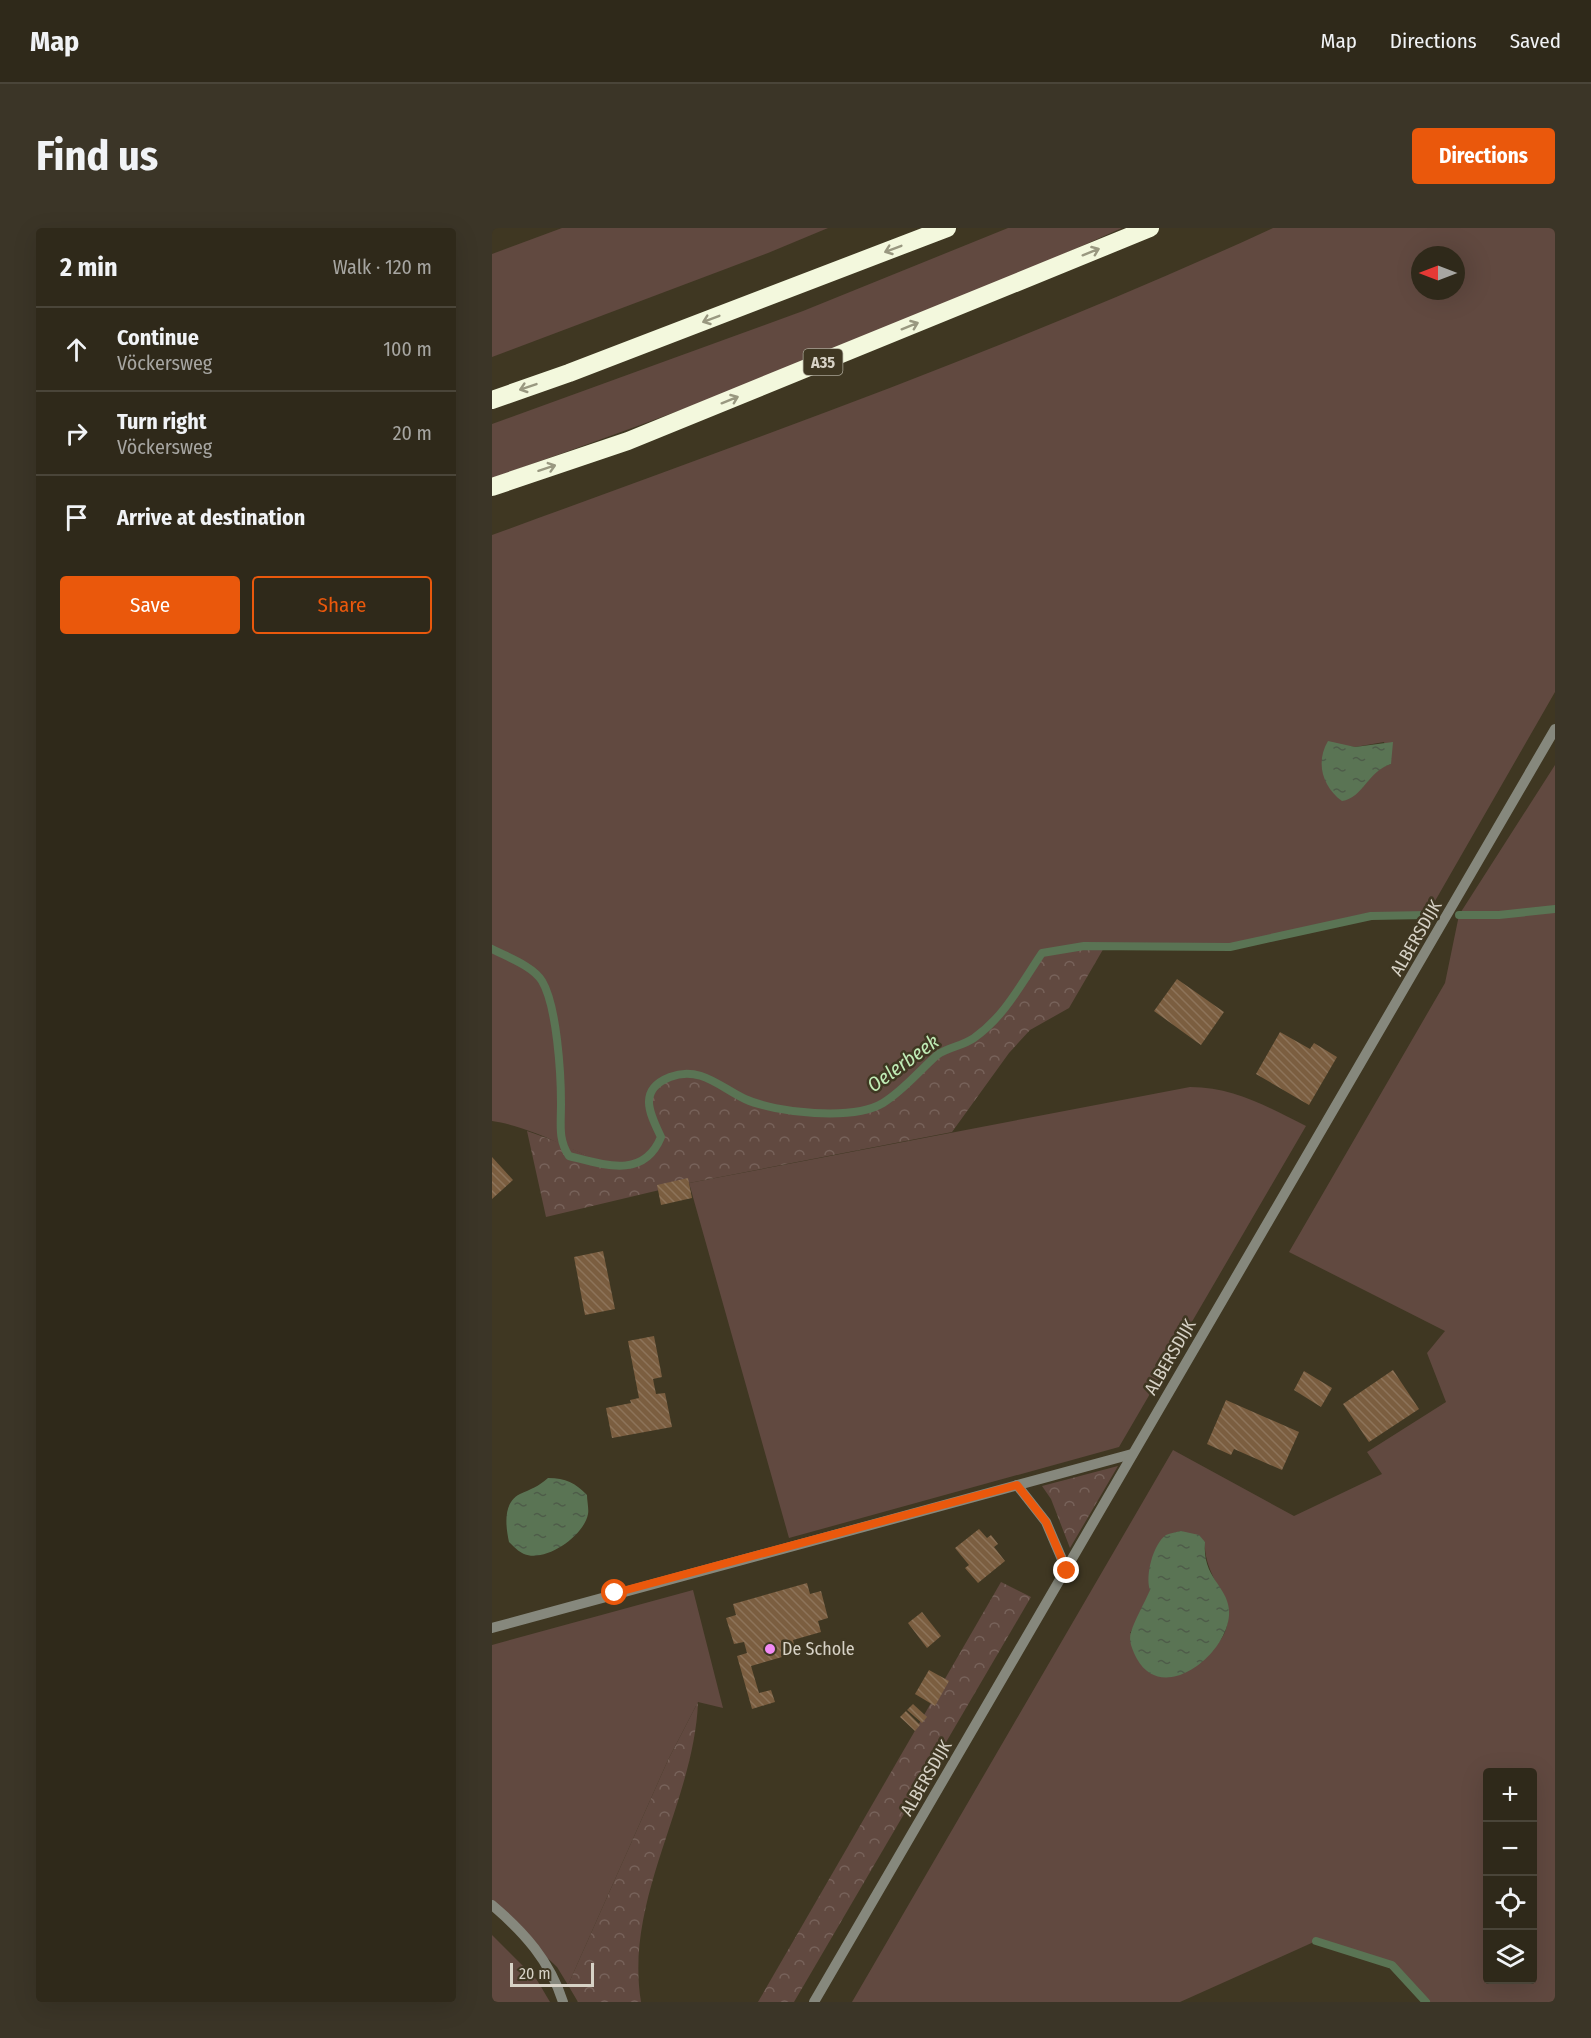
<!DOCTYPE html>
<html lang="en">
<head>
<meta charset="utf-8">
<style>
  body { margin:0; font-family:"Fira Sans Condensed",sans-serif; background:#3b3527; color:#f1f3f6 }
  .controls { position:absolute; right:18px; bottom:18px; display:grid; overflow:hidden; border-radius:6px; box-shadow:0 6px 24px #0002 }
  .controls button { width:54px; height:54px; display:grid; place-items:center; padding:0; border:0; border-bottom:2px solid #4a4539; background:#2f291a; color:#f1f3f6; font:30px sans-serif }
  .compass { position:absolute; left:919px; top:18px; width:54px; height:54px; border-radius:50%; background:#2f291a; box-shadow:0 6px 24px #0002; rotate:270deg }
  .scale { position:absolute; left:18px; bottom:15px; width:84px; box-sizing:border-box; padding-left:6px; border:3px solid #d7d2c6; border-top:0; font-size:16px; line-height:21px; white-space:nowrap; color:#d7d2c6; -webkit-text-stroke:4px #3f3722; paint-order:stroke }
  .stop { position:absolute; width:18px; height:18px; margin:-14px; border:4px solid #ea580c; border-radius:50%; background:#fff }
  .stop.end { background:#ea580c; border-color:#fff; box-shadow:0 2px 6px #0008 }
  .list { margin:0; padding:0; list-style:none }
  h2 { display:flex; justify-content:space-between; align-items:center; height:78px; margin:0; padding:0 24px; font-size:26px }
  h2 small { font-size:20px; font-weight:400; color:#a7a6a2 }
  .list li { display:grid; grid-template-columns:39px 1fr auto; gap:18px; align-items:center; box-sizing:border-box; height:84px; padding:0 24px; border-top:2px solid #4a4539 }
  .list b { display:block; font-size:22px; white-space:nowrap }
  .list p { margin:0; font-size:20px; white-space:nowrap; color:#a7a6a2 }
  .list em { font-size:20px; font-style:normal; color:#a7a6a2 }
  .actions { display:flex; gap:12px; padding:18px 24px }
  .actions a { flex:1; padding:14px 0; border:2px solid #ea580c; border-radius:6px; text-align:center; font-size:21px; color:#ea580c }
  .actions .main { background:#ea580c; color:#fff }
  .icon { flex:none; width:33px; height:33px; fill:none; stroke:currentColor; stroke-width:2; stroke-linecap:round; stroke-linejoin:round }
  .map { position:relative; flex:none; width:1063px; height:1774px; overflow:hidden; border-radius:6px }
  header { display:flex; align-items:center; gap:36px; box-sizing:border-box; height:84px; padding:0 30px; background:#2f291a; border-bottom:2px solid #4a4539 }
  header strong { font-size:28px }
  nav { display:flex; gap:33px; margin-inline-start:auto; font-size:21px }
  .intro { display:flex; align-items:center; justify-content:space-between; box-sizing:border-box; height:144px; padding:0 36px }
  h1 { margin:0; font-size:42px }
  .button { padding:15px 27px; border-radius:6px; background:#ea580c; color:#fff; font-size:21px; font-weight:700 }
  main { display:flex; gap:36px; padding:0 36px }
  aside { flex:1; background:#2f291a; border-radius:6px; box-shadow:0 6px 24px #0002 }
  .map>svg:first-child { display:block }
  .green { fill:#614940; fill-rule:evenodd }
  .forest { fill:url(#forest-crowns) }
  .water { fill:url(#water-ripples) }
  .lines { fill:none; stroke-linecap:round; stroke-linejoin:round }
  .stream { stroke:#5a7454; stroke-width:8 }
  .building { fill:url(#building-back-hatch) }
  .minor { stroke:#86887d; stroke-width:10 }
  .highway { stroke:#f3f8dd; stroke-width:18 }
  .oneway { stroke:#999880 }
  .route { stroke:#ea580c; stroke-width:8 }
  .poi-dot { fill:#f18af4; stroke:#3f3722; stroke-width:2 }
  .labels { text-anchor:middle; stroke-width:5; stroke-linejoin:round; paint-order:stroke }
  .shield { fill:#3f3722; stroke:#a9a495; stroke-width:1.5 }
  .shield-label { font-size:16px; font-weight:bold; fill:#d7d2c6 }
  .street-label { font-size:18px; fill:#d7d2c6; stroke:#3f3722 }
  .poi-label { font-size:18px; fill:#d7d2c6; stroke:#3f3722; text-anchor:start }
  .water-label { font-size:20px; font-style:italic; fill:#c0edb6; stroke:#3f3722 }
</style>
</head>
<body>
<header>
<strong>Map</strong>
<nav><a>Map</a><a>Directions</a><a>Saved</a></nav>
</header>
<div class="intro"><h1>Find us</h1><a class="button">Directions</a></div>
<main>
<aside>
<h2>2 min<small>Walk · 120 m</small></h2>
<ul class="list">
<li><svg class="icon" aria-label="ahead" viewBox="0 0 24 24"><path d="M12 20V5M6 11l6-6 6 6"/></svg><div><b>Continue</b><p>Vöckersweg</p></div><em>100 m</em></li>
<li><svg class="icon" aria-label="right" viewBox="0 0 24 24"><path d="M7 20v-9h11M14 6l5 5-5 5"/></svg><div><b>Turn right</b><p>Vöckersweg</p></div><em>20 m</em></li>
<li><svg class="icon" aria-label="arrive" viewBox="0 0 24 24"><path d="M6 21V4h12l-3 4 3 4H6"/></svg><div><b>Arrive at destination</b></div></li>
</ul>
<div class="actions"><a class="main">Save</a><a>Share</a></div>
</aside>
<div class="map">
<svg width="1063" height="1774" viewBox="0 0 1063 1774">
  <defs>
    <pattern id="forest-crowns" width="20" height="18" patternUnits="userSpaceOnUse" patternTransform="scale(1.5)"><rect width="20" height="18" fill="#614940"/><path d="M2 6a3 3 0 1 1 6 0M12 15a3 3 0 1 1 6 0" fill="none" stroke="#77625a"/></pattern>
    <pattern id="water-ripples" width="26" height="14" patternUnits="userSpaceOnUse" patternTransform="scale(1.5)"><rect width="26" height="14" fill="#5a7454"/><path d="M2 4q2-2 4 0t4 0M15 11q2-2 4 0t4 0" fill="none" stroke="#4e5c49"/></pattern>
    <pattern id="building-back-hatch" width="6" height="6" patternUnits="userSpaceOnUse" patternTransform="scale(1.5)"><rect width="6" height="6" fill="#7b5e40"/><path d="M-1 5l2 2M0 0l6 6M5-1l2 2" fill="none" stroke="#8d745a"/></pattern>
  </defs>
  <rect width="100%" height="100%" fill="#3f3722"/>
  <g class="green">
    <polygon points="70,0 336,0 276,25 0,129 0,26"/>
    <path d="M516,0H630C425,93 213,176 0,250V196L311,83Z"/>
    <path d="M781,0H1063V464L935,687L879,688L738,719L592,718L550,725C529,755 513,789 482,810C472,817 459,818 449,825C427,838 413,863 390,875C360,893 283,886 252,871C241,865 232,857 222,851L155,876L169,909C148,959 106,933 71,917C50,907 23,896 0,893V307C263,211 527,117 781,0ZM928,27H964V63H928ZM892,514L899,536L887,540L870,560L848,517L863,519Z"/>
    <path d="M1063,537V1774H934L900,1737L824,1713L688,1774H360L681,1222L802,1288L890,1246L875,1224L954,1174L935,1125L953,1103L797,1024L953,755L967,687ZM689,1303L713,1314C710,1355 761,1384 719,1423L638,1405C646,1393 653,1377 658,1363C666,1336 655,1312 689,1303ZM996,1544H1040V1752H996Z"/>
    <path d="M698,859C743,859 775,879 814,898L627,1219L297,1310L197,955Z"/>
    <polygon points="201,1362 231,1480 206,1474 176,1532 76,1757 65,1739 0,1677 0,1417"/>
    <polygon points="0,1707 45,1752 58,1774 0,1774"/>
  </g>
  <g class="forest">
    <path d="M592,718H613L577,780L538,802L517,825L460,904L197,955L54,989L35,903C46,907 59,911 70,916C105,932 148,960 169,909C158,886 145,863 178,849C208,837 229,860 253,871C284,885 361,893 391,875C412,862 427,843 445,827C456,819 471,818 482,810C513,788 529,756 550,725Z"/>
    <polygon points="626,1238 578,1320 559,1271 550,1258"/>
    <polygon points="509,1354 539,1369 302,1774 266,1774"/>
    <path d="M206,1474C202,1576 132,1670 149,1774H86L76,1757L176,1532Z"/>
  </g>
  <g class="water">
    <path d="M836,513L863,519L901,514L899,536C876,543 871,570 850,573C831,559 823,535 836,513Z"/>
    <path d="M56,1250C74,1250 83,1255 95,1267C95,1273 97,1281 96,1286C92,1308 53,1335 32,1326C27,1324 21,1318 17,1314C14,1300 10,1275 28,1266C39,1261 46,1259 56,1250Z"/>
    <path d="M689,1303L707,1307L713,1314C710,1350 735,1357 737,1382C740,1423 672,1479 645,1431C641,1423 636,1413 639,1404C643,1391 652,1376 658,1362C653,1348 661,1316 674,1307C678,1305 685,1304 689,1303Z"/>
  </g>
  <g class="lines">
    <g class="stream">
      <polyline points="967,687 1007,687 1063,681"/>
      <path d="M0,721C15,729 41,738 50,753C65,778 69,846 69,876C69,896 66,912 77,928C113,937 152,951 169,909C158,886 145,862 178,849C208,837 229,860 253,871C284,885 361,893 391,875C412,862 427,843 445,827C456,819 471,818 482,810C513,788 529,756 550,725L592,718L738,719L879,688L935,687"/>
      <polyline points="824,1713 900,1737 934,1774"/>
    </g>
  </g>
  <g class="building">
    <polygon points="685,751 732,784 709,817 662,783"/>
    <polygon points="788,804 818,821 822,815 845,829 817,877 764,846"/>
    <polygon points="0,929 21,952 0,971"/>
    <polygon points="196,950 200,970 169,977 165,957"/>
    <polygon points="111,1023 123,1081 93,1087 82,1029"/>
    <polygon points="162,1108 170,1149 161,1151 164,1166 173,1165 180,1199 120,1210 114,1180 139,1175 138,1172 147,1170 136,1113"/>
    <polygon points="901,1142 927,1181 877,1214 851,1176"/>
    <polygon points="812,1143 840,1160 829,1179 802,1162"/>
    <polygon points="734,1172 807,1204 790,1242 742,1221 739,1227 715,1216"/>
    <polygon points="487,1301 495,1310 499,1307 506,1316 502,1319 513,1333 486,1355 473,1340 477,1337 463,1320"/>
    <polygon points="315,1355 318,1366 329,1363 336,1390 326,1393 329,1404 301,1412 304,1425 259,1438 267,1465 279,1462 283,1474 260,1481 245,1428 255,1425 252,1414 242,1416 234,1390 244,1387 241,1376"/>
    <polygon points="430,1384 449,1408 435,1420 416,1395"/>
    <polygon points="437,1442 457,1453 443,1478 423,1466"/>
    <polygon points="421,1476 435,1489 430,1495 415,1482"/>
    <polygon points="414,1483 428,1497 423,1503 408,1489"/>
  </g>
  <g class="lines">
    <g class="minor">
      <polyline points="525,1257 554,1294 575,1343"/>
      <polyline points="0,1400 640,1226"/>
      <path d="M0,1677C32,1704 58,1733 71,1774"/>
      <polyline points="322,1774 1063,501"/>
    </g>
    <g class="highway">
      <polyline points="0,172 77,145 455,0"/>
      <polyline points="0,259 136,213 658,0"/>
    </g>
  </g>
  <defs><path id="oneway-shaft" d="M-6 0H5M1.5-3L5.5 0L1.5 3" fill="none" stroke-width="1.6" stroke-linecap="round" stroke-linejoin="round" transform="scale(1.5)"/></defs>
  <g class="oneway">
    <use href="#oneway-shaft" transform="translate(401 21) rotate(159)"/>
    <use href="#oneway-shaft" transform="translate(599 24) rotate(-22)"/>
    <use href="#oneway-shaft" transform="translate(219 91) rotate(159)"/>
    <use href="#oneway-shaft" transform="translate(418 98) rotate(-22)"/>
    <use href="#oneway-shaft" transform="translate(36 159) rotate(161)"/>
    <use href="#oneway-shaft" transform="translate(238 172) rotate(-22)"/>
    <use href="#oneway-shaft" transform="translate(55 240) rotate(-18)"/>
  </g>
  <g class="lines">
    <polyline class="route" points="123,1365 525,1257 554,1294 575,1343"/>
  </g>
  <circle class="poi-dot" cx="278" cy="1421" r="6"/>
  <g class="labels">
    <rect class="shield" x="311.5" y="121" width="39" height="26" rx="4.5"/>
    <g class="shield-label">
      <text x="331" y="140">A35</text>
    </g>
    <g class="street-label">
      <text transform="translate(924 710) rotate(-60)" y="6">ALBERSDIJK</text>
      <text transform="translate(678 1129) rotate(-60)" y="6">ALBERSDIJK</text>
      <text transform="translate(434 1550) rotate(-60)" y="6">ALBERSDIJK</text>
    </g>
    <g class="poi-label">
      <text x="290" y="1427">De Schole</text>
    </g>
    <g class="water-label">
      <text transform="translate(411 835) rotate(-36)" y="7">Oelerbeek</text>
    </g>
  </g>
</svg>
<div class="controls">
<button>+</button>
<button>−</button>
<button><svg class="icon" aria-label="locate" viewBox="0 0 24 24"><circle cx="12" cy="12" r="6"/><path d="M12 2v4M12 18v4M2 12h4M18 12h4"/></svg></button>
<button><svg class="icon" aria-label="layers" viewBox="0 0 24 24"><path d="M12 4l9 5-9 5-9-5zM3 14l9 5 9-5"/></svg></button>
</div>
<svg class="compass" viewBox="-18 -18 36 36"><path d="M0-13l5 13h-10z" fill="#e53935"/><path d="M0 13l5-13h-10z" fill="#a7a6a2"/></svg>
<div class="scale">20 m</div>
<div class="stop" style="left:123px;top:1365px"></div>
<div class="stop end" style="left:575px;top:1343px"></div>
</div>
</main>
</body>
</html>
